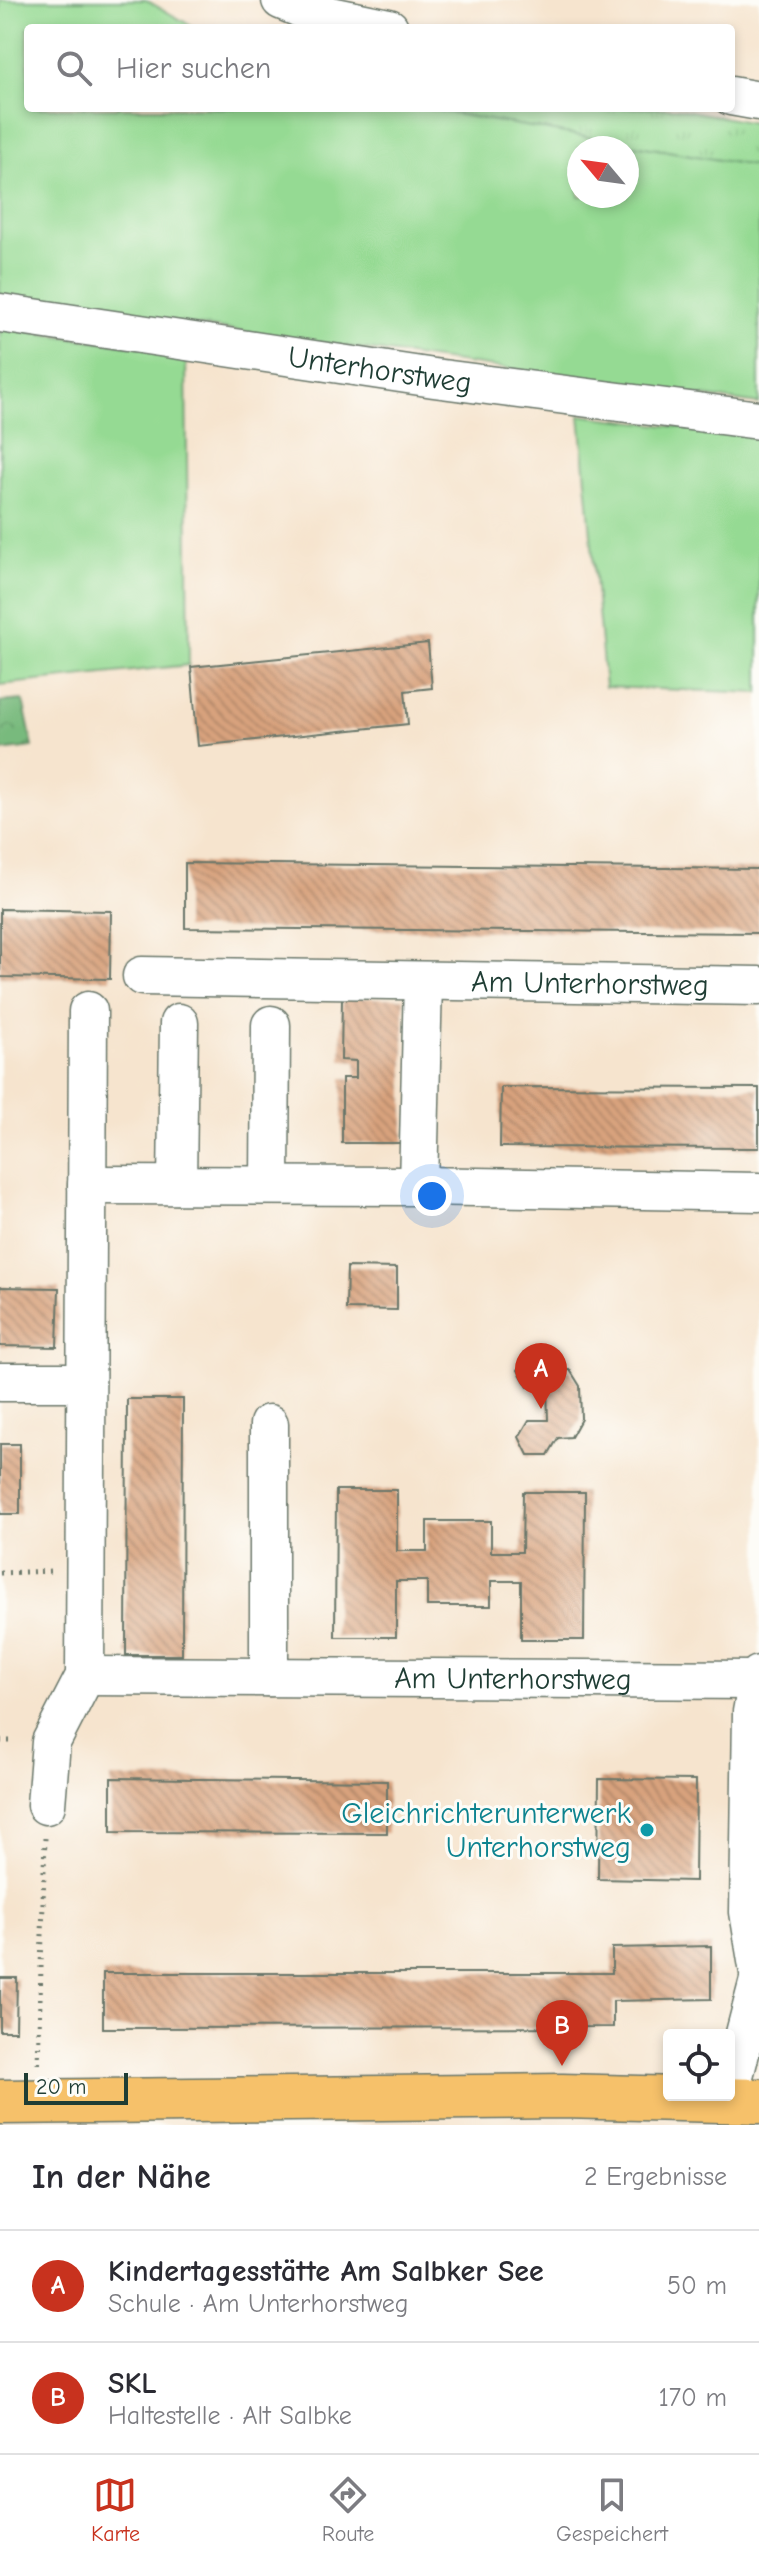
<!DOCTYPE html>
<html lang="de">
<head>
<meta charset="utf-8">
<style>
  body { margin:0; font-family:"Comic Neue",sans-serif; background:#f7f7f7; color:#2b2b33 }
  .controls { position:absolute; right:24px; bottom:24px; display:grid; overflow:hidden; border-radius:8px; box-shadow:0 4px 12px #0003 }
  .controls button { width:72px; height:72px; display:grid; place-items:center; padding:0; border:0; border-bottom:2px solid #e1e1e2; background:#fff; color:#2b2b33; font:40px sans-serif }
  .compass { position:absolute; left:567px; top:136px; width:72px; height:72px; border-radius:50%; background:#fff; box-shadow:0 4px 12px #0003; rotate:299deg }
  .scale { position:absolute; left:24px; bottom:20px; width:104px; box-sizing:border-box; padding-left:8px; border:4px solid #1f3d34; border-top:0; font-size:22px; line-height:28px; white-space:nowrap; color:#1f3d34; -webkit-text-stroke:6px #fdfcf7; paint-order:stroke }
  .you { position:absolute; left:432px; top:1196px; width:28px; height:28px; margin:-20px; border:6px solid #fff; border-radius:50%; background:#1a73e8; box-shadow:0 0 0 12px #1a73e833 }
  .badge { display:grid; place-items:center; width:52px; height:52px; border-radius:50%; background:#c8321e; color:#fff; font-size:26px; font-weight:700 }
  .pin { position:absolute; translate:-50% -66px; filter:drop-shadow(0 2px 4px #0008) }
  .pin::after { content:''; position:absolute; top:42px; width:28px; height:24px; background:inherit; clip-path:polygon(0 0,100% 0,50% 100%) }
  .list { margin:0; padding:0; list-style:none }
  h2 { display:flex; justify-content:space-between; align-items:center; height:104px; margin:0; padding:0 32px; font-size:34px }
  h2 small { font-size:26px; font-weight:400; color:#7c7c81 }
  .list li { display:grid; grid-template-columns:52px 1fr auto; gap:24px; align-items:center; box-sizing:border-box; height:112px; padding:0 32px; border-top:2px solid #e1e1e2 }
  .list b { display:block; font-size:30px; white-space:nowrap }
  .list p { margin:0; font-size:26px; white-space:nowrap; color:#7c7c81 }
  .list em { font-size:26px; font-style:normal; color:#7c7c81 }
  .icon { flex:none; width:44px; height:44px; fill:none; stroke:currentColor; stroke-width:2; stroke-linecap:round; stroke-linejoin:round }
  .map { position:relative; flex:none; width:759px; height:2125px; overflow:hidden }
  .search { position:absolute; background:#fff; box-shadow:0 4px 12px #0003; left:24px; right:24px; top:24px; height:88px; display:flex; align-items:center; gap:20px; box-sizing:border-box; padding:0 28px; border-radius:8px; color:#7c7c81; font-size:30px }
  .sheet { height:328px; background:#fff }
  nav { display:flex; justify-content:space-around; align-items:center; box-sizing:border-box; height:112px; border-top:2px solid #e1e1e2; background:#fff; font-size:22px; color:#7c7c81 }
  nav a { display:grid; justify-items:center; gap:4px }
  nav .on { color:#c8321e }
  .map>svg:first-child { display:block }
  .grass { fill:url(#grass-tufts); stroke:#5a8c64; stroke-width:2 }
  .forest { fill:url(#forest-crowns); stroke:#4c7c58; stroke-width:2 }
  .garden { fill:#95da93; stroke:#5a8c64; stroke-width:2; fill-rule:evenodd }
  .building { fill:url(#building-back-hatch) }
  .lines { fill:none; stroke-linecap:round; stroke-linejoin:round }
  .minor-casing { stroke:#6a776a; stroke-width:41 }
  .major-casing { stroke:#6a776a; stroke-width:47 }
  .path { stroke:#6a776a; stroke-width:5; stroke-dasharray:2 6; stroke-linecap:butt }
  .minor { stroke:#fff; stroke-width:38 }
  .major { stroke:#f6c16b; stroke-width:44 }
  .culture-dot { fill:#0f9aa8; stroke:#fdfcf7; stroke-width:3 }
  .labels { text-anchor:middle; stroke-width:6; stroke-linejoin:round; paint-order:stroke }
  .street-label { font-size:30px; fill:#1f3d34; stroke:#fdfcf7 }
  .culture-label { font-size:30px; fill:#0d838f; stroke:#fdfcf7; text-anchor:end }
</style>
</head>
<body>
<div class="map">
<svg width="759" height="2125" viewBox="0 0 759 2125">
  <defs>
    <pattern id="grass-tufts" width="24" height="20" patternUnits="userSpaceOnUse" patternTransform="scale(2)"><rect width="24" height="20" fill="#95da93"/><path d="M3 7l-1-3M5 7V3M7 7l1-3M15 17l-1-3M17 17v-4M19 17l1-3" fill="none" stroke="#80bc7f"/></pattern>
    <pattern id="forest-crowns" width="20" height="18" patternUnits="userSpaceOnUse" patternTransform="scale(2)"><rect width="20" height="18" fill="#78ba7d"/><path d="M2 6a3 3 0 1 1 6 0M12 15a3 3 0 1 1 6 0" fill="none" stroke="#629867"/></pattern>
    <pattern id="building-back-hatch" width="6" height="6" patternUnits="userSpaceOnUse" patternTransform="scale(2)"><rect width="6" height="6" fill="#d8a27d"/><path d="M-1 5l2 2M0 0l6 6M5-1l2 2" fill="none" stroke="#af8567"/></pattern>
  </defs>
  <rect width="100%" height="100%" fill="#fdfcf7"/>
  <filter id="ink" filterUnits="userSpaceOnUse"><feTurbulence type="fractalNoise" baseFrequency=".0125" numOctaves="2"/><feDisplacementMap in="SourceGraphic" scale="16" xChannelSelector="R" yChannelSelector="G"/><feConvolveMatrix kernelMatrix="1 2 1 2 8 2 1 2 1" color-interpolation-filters="sRGB"/></filter>
  <filter id="wash" filterUnits="userSpaceOnUse"><feTurbulence type="fractalNoise" baseFrequency=".006" numOctaves="4" result="noise"/><feDisplacementMap in="SourceGraphic" scale="32" xChannelSelector="R" yChannelSelector="G"/><feGaussianBlur stdDeviation="1.8" result="paint"/><feColorMatrix in="noise" values="0 0 0 0 0 0 0 0 0 0 0 0 0 0 0 0 0 1.4 0 .05"/><feComposite in="paint" operator="in"/></filter>
  <g filter="url(#wash)">
    <rect width="100%" height="100%" fill="#f6e4ce"/>
    <polygon class="grass" points="421,108 676,108 759,124 759,167"/>
    <polygon class="forest" points="23,700 33,747 0,751 0,702"/>
    <g class="garden">
      <path d="M0,0H146L195,28H28V108H421L759,167V404L0,298ZM579,148H627V196H579Z"/>
      <polygon points="0,328 186,353 189,665 0,685"/>
      <polygon points="580,415 759,437 759,693 605,687"/>
    </g>
    <g id="blocks">
      <g class="building">
        <polygon points="428,643 432,688 405,691 408,724 198,746 191,667"/>
        <polygon points="185,863 759,869 759,933 185,928"/>
        <polygon points="0,909 111,911 110,979 0,977"/>
        <polygon points="342,998 404,998 404,1143 342,1143 342,1078 356,1078 356,1061 341,1060"/>
        <polygon points="501,1087 759,1088 759,1148 500,1147"/>
        <polygon points="347,1267 397,1268 397,1310 346,1309"/>
        <polygon points="0,1287 59,1288 57,1347 0,1346"/>
        <polygon points="529,1352 548,1353 558,1370 570,1370 580,1386 581,1419 571,1437 558,1438 548,1455 528,1455 519,1437 529,1420 548,1420 547,1387 528,1387 518,1370"/>
        <polygon points="127,1399 183,1399 182,1655 126,1655"/>
        <rect x="0" y="1444" width="20" height="70"/>
        <polygon points="336,1490 397,1490 397,1551 427,1551 427,1521 491,1521 491,1552 522,1552 523,1492 585,1492 584,1640 521,1640 521,1581 491,1581 491,1606 427,1606 427,1581 396,1581 396,1637 335,1637"/>
        <polygon points="111,1778 387,1781 387,1833 111,1832"/>
        <polygon points="599,1779 696,1780 695,1881 598,1879"/>
        <polygon points="711,1946 711,1999 613,2001 613,2027 103,2028 103,1973 612,1973 612,1948"/>
        <polygon points="0,1978 17,1978 16,2031 0,2031"/>
      </g>
    </g>
  </g>
  <g filter="url(#ink)">
    <use href="#blocks" fill-opacity="0" stroke="#6a776a" stroke-width="2"/>
    <g class="lines">
      <g class="minor-casing">
        <g id="minor">
          <polyline points="281,0 307,11 389,28"/>
          <polyline points="731,96 759,101"/>
          <path id="s1" d="M0,313L434,378L759,420"/>
          <path id="s2" d="M142,976L759,986"/>
          <polyline points="87,1185 418,1186 759,1192"/>
          <polyline points="177,1185 179,1023"/>
          <polyline points="270,1185 271,1025"/>
          <polyline points="418,1186 423,981"/>
          <polyline points="0,1382 86,1382"/>
          <polyline points="759,1675 752,1712 749,1912 759,1973"/>
          <path id="s3" d="M85,1676L756,1680"/>
          <polyline points="269,1677 269,1424"/>
          <polyline points="46,1805 51,1742 85,1676 88,1011"/>
          <polyline points="729,2095 759,1980"/>
        </g>
      </g>
      <g class="major-casing">
        <polyline id="major" points="0,2102 562,2096 759,2101"/>
      </g>
      <g class="path">
        <polyline points="0,1573 53,1571"/>
        <polyline points="0,1741 14,1741"/>
        <polyline points="38,2064 45,1838"/>
      </g>
      <use href="#minor" class="minor"/>
      <use href="#major" class="major"/>
    </g>
  </g>
  <circle class="culture-dot" cx="647" cy="1830" r="8"/>
  <g class="labels">
    <g class="street-label">
      <text dy="10" stroke="none"><textPath href="#s1" startOffset="384">Unterhorstweg</textPath></text>
      <text dy="10" stroke="none"><textPath href="#s2" startOffset="448">Am Unterhorstweg</textPath></text>
      <text dy="10" stroke="none"><textPath href="#s3" startOffset="428">Am Unterhorstweg</textPath></text>
    </g>
    <g class="culture-label">
      <text x="631" y="1823">Gleichrichterunterwerk<tspan x="631" dy="34">Unterhorstweg</tspan></text>
    </g>
  </g>
</svg>
<div class="controls">
<button><svg class="icon" aria-label="locate" viewBox="0 0 24 24"><circle cx="12" cy="12" r="6"/><path d="M12 2v4M12 18v4M2 12h4M18 12h4"/></svg></button>
</div>
<svg class="compass" viewBox="-18 -18 36 36"><path d="M0-13l5 13h-10z" fill="#e53935"/><path d="M0 13l5-13h-10z" fill="#7c7c81"/></svg>
<div class="scale">20 m</div>
<div class="you"></div>
<div class="pin badge" style="left:541px;top:1409px">A</div>
<div class="pin badge" style="left:562px;top:2066px">B</div>
<div class="search"><svg class="icon" aria-label="search" viewBox="0 0 24 24"><circle cx="10" cy="10" r="6"/><path d="M15 15l6 6"/></svg>Hier suchen</div>
</div>
<section class="sheet">
<h2>In der Nähe<small>2 Ergebnisse</small></h2>
<ul class="list">
<li><span class="badge">A</span><div><b>Kindertagesstätte Am Salbker See</b><p>Schule · Am Unterhorstweg</p></div><em>50 m</em></li>
<li><span class="badge">B</span><div><b>SKL</b><p>Haltestelle · Alt Salbke</p></div><em>170 m</em></li>
</ul>
</section>
<nav>
<a class="on"><svg class="icon" aria-label="map" viewBox="0 0 24 24"><path d="M3 6l6-2 6 2 6-2v14l-6 2-6-2-6 2zM9 4v14M15 6v14"/></svg>Karte</a>
<a><svg class="icon" aria-label="directions" viewBox="0 0 24 24"><path d="M12 3l9 9-9 9-9-9zM9 14v-3h6M13 9l2 2-2 2"/></svg>Route</a>
<a><svg class="icon" aria-label="saved" viewBox="0 0 24 24"><path d="M7 4h10v16l-5-4-5 4z"/></svg>Gespeichert</a>
</nav>
</body>
</html>
